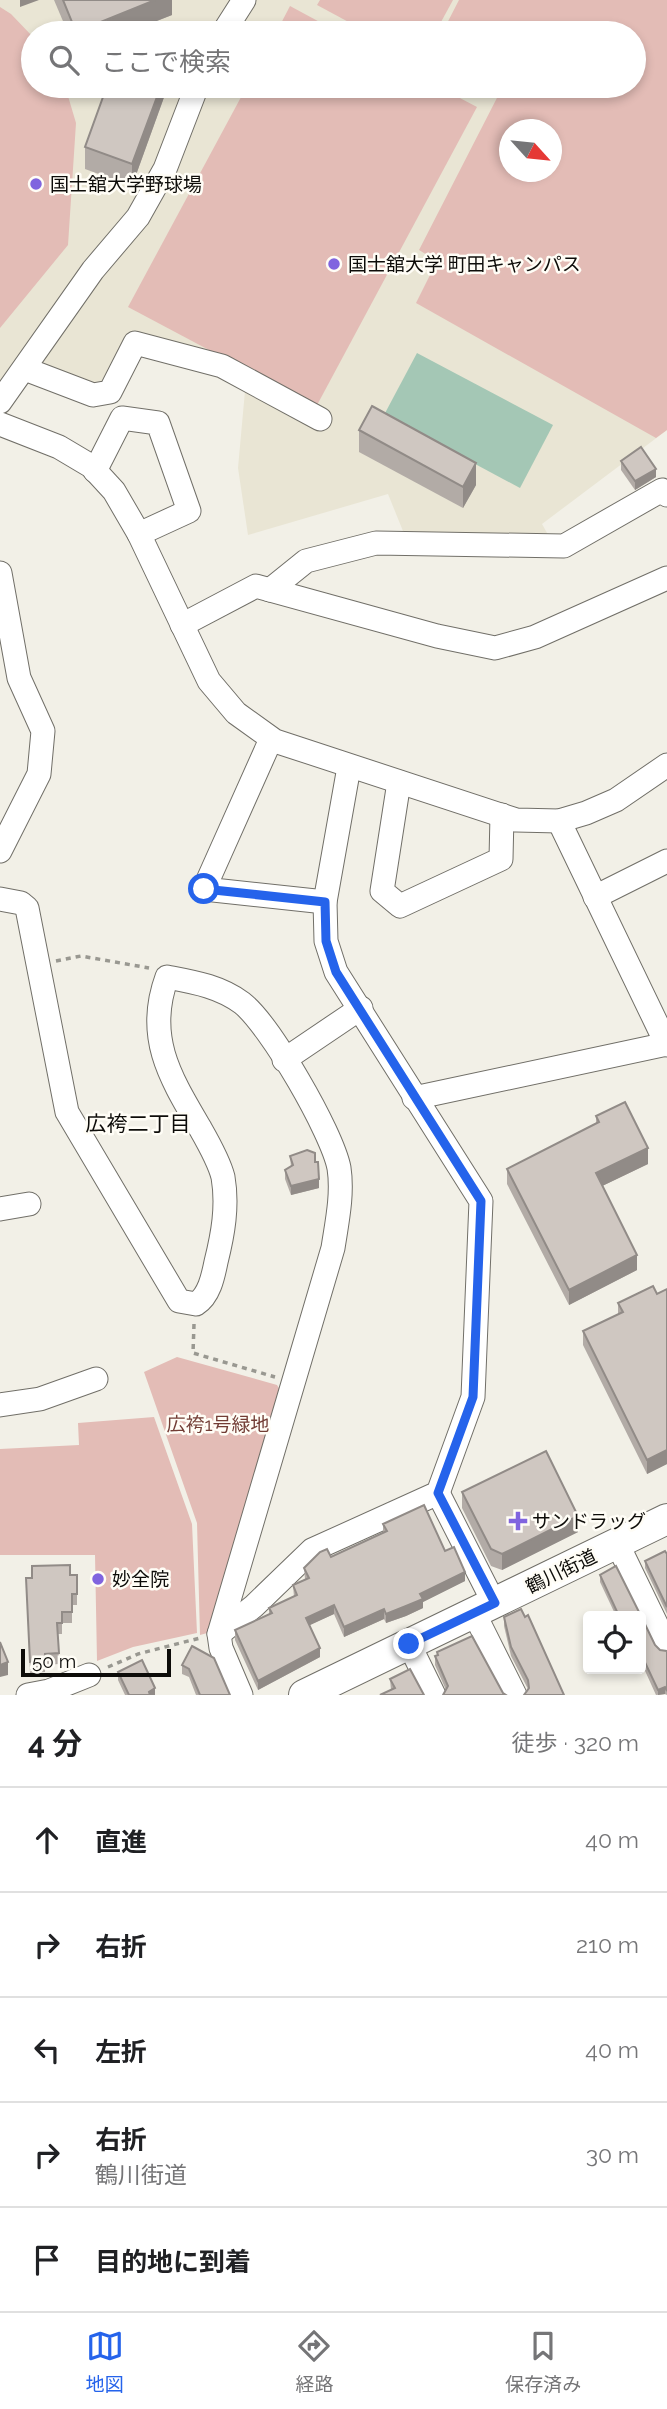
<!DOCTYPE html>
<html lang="ja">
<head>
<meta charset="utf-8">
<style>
  body { margin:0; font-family:Raleway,"Noto Sans JP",sans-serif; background:#f6f6f6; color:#202124 }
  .controls { position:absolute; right:21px; bottom:21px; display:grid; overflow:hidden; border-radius:7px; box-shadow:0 4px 10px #0003 }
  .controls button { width:63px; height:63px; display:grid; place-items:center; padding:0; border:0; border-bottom:2px solid #e0e0e0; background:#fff; color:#202124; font:35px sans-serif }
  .compass { position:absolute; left:499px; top:119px; width:63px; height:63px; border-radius:50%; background:#fff; box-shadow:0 4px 10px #0003; rotate:117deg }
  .scale { position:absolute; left:21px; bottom:18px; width:150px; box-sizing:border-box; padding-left:7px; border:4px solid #0d0c09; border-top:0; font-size:19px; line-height:24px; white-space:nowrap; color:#0d0c09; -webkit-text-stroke:5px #fffdf6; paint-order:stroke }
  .stop { position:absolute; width:21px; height:21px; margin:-16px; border:5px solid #2563eb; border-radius:50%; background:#fff }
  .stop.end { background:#2563eb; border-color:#fff; box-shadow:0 2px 7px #0008 }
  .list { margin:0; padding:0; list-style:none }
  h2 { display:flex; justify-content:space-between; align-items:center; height:91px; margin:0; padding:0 28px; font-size:30px }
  h2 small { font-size:23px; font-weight:400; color:#757577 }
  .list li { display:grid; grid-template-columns:46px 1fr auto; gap:21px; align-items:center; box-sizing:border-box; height:105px; padding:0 28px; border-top:2px solid #e0e0e0 }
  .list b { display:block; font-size:26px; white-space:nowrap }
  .list p { margin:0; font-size:23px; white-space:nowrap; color:#757577 }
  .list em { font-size:23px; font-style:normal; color:#757577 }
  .icon { flex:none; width:38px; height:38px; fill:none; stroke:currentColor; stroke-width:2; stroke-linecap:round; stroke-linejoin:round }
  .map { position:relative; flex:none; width:667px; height:1695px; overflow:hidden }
  .search { position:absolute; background:#fff; box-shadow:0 4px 10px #0003; left:21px; right:21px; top:21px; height:77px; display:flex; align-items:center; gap:18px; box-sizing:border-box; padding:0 24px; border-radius:38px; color:#757577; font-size:26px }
  .sheet { height:616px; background:#fff }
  nav { display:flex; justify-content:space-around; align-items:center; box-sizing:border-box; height:98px; border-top:2px solid #e0e0e0; background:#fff; font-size:19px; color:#757577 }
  nav a { display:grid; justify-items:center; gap:4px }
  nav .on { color:#2563eb }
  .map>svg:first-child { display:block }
  .built { fill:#e9e5d4; fill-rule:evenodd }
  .green { fill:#e3bcb6; fill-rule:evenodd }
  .water { fill:#a4c7b5 }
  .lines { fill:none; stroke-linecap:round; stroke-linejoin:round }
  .minor-casing { stroke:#716f68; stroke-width:25 }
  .major-casing { stroke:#716f68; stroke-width:32 }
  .path { stroke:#999891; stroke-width:3.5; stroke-dasharray:5 5; stroke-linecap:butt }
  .minor { stroke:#fff; stroke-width:23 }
  .major { stroke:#fff; stroke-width:30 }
  .wall { fill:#b2aba6 }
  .shaded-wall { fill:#918b87 }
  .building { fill:#cfc7c1; stroke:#918b87; stroke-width:2 }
  .route { stroke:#2563eb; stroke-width:9 }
  .poi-dot { fill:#8064df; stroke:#fffdf6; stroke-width:2.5 }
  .labels { text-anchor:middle; stroke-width:5; stroke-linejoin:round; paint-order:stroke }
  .poi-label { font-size:19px; fill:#0d0c09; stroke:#fffdf6; text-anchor:start }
  .park-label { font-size:19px; fill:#723d35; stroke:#fffdf6 }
  .street-label { font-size:19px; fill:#0d0c09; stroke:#fffdf6 }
  .neighbourhood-label { font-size:21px; fill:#0d0c09; stroke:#fffdf6 }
</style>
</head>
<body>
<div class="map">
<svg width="667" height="1695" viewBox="0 0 667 1695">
  <rect width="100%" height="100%" fill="#f2f0e7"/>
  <path class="built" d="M0,0H667V430L542,524L551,540L405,536L388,494L248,535L238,468L245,391L214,373L141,356L113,401L11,370L0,387ZM33,33H634V86H33ZM510,130H552V172H510Z"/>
  <g class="green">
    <polygon points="320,0 453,0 435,33 369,33 317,5"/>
    <path d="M459,0H667V430L656,438L416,303L437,261L419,250L500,92L489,86H634V33H442ZM510,130H552V172H510Z"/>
    <polygon points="290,6 340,33 276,33"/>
    <polygon points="0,7 11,14 33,37 33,86 65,86 76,123 68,245 0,328"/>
    <polygon points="247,86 437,86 477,107 316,407 128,307"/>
    <polygon points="177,1357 277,1385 282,1393 211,1632 200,1635 197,1523 144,1372"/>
    <polygon points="154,1417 192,1524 197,1633 133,1647 97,1661 95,1555 0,1555 0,1449 79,1445 78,1423"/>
  </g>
  <polygon class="water" points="417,353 553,425 520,488 384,415"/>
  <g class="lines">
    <g class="minor-casing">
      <g id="minor">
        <polyline points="223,33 244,0"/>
        <polyline points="25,369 93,395 110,392 135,343 222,366 320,419"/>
        <polyline points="0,402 93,270 138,217 165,169 197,86"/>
        <polyline points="0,424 59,447 91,466 114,491 139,534 209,681 236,713 275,741 516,820 559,821 586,813 616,800 667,765"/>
        <polyline points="95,471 122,418 158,423 189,511 139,534"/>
        <polyline points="0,573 19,678 43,731 39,774 0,851"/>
        <polyline points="270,590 306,561 376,543 564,546 662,490 667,495"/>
        <polyline points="182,625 256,586 437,636 495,648 535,637 667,578"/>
        <polyline points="271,739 204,889 325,902"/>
        <polyline points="399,782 382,891 400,906 501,859 502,815"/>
        <polyline points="559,821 667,1045"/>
        <polyline points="595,897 667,861"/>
        <path d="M0,899L21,903L27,908L67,1112L179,1301L196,1304C209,1296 213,1277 216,1262C223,1234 228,1206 223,1177C219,1161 208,1142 200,1128C170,1077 145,1037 167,977C193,982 219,986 242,1003C270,1025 332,1132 339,1168C343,1194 337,1222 333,1248L219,1634L221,1648L241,1695"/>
        <polyline points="284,1060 361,1008"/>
        <polyline points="414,1098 667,1044"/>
        <polyline points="0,1209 29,1204"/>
        <polyline points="0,1405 40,1399 96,1379"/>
        <polyline points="438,1493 494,1603"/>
        <polyline points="617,1543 667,1646"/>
        <polyline points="474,1613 515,1695"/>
        <polyline points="219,1634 254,1606 312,1550 438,1493 473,1397 481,1201 336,972 326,941 325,902 349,767"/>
        <polyline points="409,1644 434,1695"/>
        <polyline points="28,1695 49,1691 89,1675"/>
      </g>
    </g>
    <g class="major-casing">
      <polyline id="major" points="304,1695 667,1519"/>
    </g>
    <g class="path">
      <polyline points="56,961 81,956 149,968"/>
      <polyline points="194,1324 193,1353 275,1377"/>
      <polyline points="108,1667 138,1654 200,1638"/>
    </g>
    <use href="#minor" class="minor"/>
    <use href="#major" class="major"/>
  </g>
  <g class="wall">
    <polygon points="54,0 172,0 172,15 126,33 68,33"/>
    <polygon points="167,86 167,89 132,186 85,169 85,147"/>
    <polygon points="359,430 476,485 463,508 359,452"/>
    <polygon points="621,461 656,477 635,490 621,470"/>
    <polygon points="596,1116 648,1164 602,1186 637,1270 569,1305 507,1184 507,1169 596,1123"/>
    <polygon points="290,1156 315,1162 319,1188 291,1195 285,1179 285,1170 291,1167"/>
    <polygon points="667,1289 667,1464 647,1474 583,1345 583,1331 618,1314 618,1303 657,1294"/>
    <polygon points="462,1492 578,1532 502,1570 491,1566 462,1508"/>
    <polygon points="383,1524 445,1551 465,1581 423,1602 423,1608 406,1616 386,1623 384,1619 344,1637 334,1614 309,1625 320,1657 258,1690 235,1640 235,1630 269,1614 269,1608 294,1597 293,1585 305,1579 304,1568 331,1557 383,1533"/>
    <polygon points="667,1554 667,1614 645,1568 645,1561"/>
    <polygon points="77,1575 77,1605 72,1605 72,1623 62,1623 62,1634 58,1634 59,1664 45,1665 45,1672 30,1673 26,1578"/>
    <polygon points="600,1575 641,1616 616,1616 600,1582"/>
    <polygon points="641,1616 655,1645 660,1650 667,1651 667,1695 665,1694 656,1695 641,1662"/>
    <polygon points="504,1617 564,1695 528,1689 511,1656 504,1626"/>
    <polygon points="192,1646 230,1695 196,1695 189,1677 182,1674 182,1665"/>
    <polygon points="437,1652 503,1693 446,1690 435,1665 435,1656 437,1655"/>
    <polygon points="118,1672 155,1695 125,1695 118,1680"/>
    <polygon points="390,1679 424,1695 391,1690"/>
  </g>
  <g class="shaded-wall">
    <polygon points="20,0 39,0 20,7"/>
    <polygon points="155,0 172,0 172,15 126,33 76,33"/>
    <polygon points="161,86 167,86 167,89 132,186 132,164"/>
    <polygon points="476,463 476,485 463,508 463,487"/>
    <polygon points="656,469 656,477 635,490 635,481"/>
    <polygon points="648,1148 648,1164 596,1189 596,1173"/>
    <polygon points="319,1179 319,1188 291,1195 291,1186"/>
    <polygon points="637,1255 637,1270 569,1305 569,1290"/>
    <polygon points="667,1450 667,1464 647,1474 647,1460"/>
    <polygon points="578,1516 578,1532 502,1570 502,1554"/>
    <polygon points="465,1572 465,1581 423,1602 423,1608 406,1616 386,1623 386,1614 420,1594"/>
    <polygon points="334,1605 334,1614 306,1627 306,1618"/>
    <polygon points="384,1609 384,1619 344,1637 344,1627"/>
    <polygon points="320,1648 320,1657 258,1690 258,1681"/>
    <polygon points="8,1662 8,1675 0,1677 0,1665"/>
    <polygon points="665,1687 665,1694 658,1695 658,1690"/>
    <polygon points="155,1688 155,1695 149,1695 149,1692"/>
  </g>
  <g class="building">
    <polygon points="63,0 155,0 76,32"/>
    <polygon points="107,86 161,86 132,164 85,147"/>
    <polygon points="372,406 476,463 463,487 359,430"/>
    <polygon points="641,447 656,469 635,481 621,461"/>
    <polygon points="625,1102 648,1148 596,1173 637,1255 569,1290 507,1169 599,1122 596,1116"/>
    <polygon points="307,1150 315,1153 315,1162 318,1162 319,1179 291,1186 285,1170 293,1165 290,1156"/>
    <polygon points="653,1286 657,1294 667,1289 667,1450 647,1460 583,1331 623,1312 618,1303"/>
    <polygon points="546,1451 578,1516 502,1554 491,1549 462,1492"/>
    <polygon points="424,1505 445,1551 454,1547 465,1572 420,1594 423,1599 406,1606 386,1614 384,1609 344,1627 334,1605 306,1618 320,1648 258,1681 235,1630 272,1613 269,1608 297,1595 293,1585 309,1578 304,1568 320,1552 327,1549 331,1557 387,1531 383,1524"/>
    <polygon points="665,1551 667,1554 667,1607 645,1561"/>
    <polygon points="70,1565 70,1575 77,1575 77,1594 72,1594 72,1612 62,1612 62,1623 57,1623 59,1653 45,1654 45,1661 30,1662 26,1578 32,1578 32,1566"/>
    <polygon points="616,1566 641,1616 619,1616 600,1575"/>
    <polygon points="521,1609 525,1617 528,1615 564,1695 524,1695 529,1688 528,1680 511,1647 504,1617"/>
    <polygon points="641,1616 655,1645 660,1650 667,1651 667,1691 665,1687 658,1690 641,1654"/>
    <polygon points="472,1636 503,1693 506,1695 443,1695 448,1686 435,1656 438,1655 437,1652"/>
    <polygon points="0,1642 8,1662 0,1665"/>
    <polygon points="192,1646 214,1658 230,1695 200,1695 189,1669 182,1665"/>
    <polygon points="142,1660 155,1688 149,1692 150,1695 129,1695 118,1672"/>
    <polygon points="410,1669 424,1695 380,1695 395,1688 390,1679"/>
  </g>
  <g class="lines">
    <polyline class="route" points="204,889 325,902 326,941 336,972 481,1201 473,1397 438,1493 495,1603 409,1644"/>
  </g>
  <g class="poi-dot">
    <circle cx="36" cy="184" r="7"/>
    <circle cx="334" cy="264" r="7"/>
    <path d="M514.5 1510.5h7v7h7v7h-7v7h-7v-7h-7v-7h7z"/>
    <circle cx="98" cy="1579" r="7"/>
  </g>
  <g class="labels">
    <g class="poi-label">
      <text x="50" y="191">国士舘大学野球場</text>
      <text x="348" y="271">国士舘大学 町田キャンパス</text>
      <text x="532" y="1528">サンドラッグ</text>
      <text x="112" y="1586">妙全院</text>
    </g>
    <g class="park-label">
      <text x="218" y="1431">広袴1号緑地</text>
    </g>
    <g class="street-label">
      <text transform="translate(561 1571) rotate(-26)" y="7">鶴川街道</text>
    </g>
    <g class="neighbourhood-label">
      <text x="138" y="1131">広袴二丁目</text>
    </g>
  </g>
</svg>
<div class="controls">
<button><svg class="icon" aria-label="locate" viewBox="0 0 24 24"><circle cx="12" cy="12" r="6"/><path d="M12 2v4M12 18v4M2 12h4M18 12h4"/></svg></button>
</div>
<svg class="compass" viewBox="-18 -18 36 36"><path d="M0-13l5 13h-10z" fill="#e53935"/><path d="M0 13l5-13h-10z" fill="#757577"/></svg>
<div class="scale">50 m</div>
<div class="stop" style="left:204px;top:889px"></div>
<div class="stop end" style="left:409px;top:1644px"></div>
<div class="search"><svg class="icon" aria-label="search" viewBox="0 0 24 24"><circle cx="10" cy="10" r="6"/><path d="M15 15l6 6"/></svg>ここで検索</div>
</div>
<section class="sheet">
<h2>4 分<small>徒歩 · 320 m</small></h2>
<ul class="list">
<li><svg class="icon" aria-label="ahead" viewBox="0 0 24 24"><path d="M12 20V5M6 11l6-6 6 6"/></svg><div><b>直進</b></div><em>40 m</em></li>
<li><svg class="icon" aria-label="right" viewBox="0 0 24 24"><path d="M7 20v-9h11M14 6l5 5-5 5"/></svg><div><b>右折</b></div><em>210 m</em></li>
<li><svg class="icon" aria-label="left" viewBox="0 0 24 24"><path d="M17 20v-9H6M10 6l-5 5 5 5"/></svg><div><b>左折</b></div><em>40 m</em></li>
<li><svg class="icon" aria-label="right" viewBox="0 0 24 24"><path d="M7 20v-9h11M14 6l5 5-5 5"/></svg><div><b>右折</b><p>鶴川街道</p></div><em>30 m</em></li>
<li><svg class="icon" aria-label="arrive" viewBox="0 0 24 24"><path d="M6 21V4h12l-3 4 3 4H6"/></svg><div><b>目的地に到着</b></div></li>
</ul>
</section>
<nav>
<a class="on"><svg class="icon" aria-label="map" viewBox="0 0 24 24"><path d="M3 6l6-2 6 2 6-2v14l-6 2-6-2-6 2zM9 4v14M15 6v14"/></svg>地図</a>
<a><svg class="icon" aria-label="directions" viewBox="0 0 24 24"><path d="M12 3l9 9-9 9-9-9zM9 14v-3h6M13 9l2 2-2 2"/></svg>経路</a>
<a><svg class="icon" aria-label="saved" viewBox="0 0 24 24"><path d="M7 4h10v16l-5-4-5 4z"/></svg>保存済み</a>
</nav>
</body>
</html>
